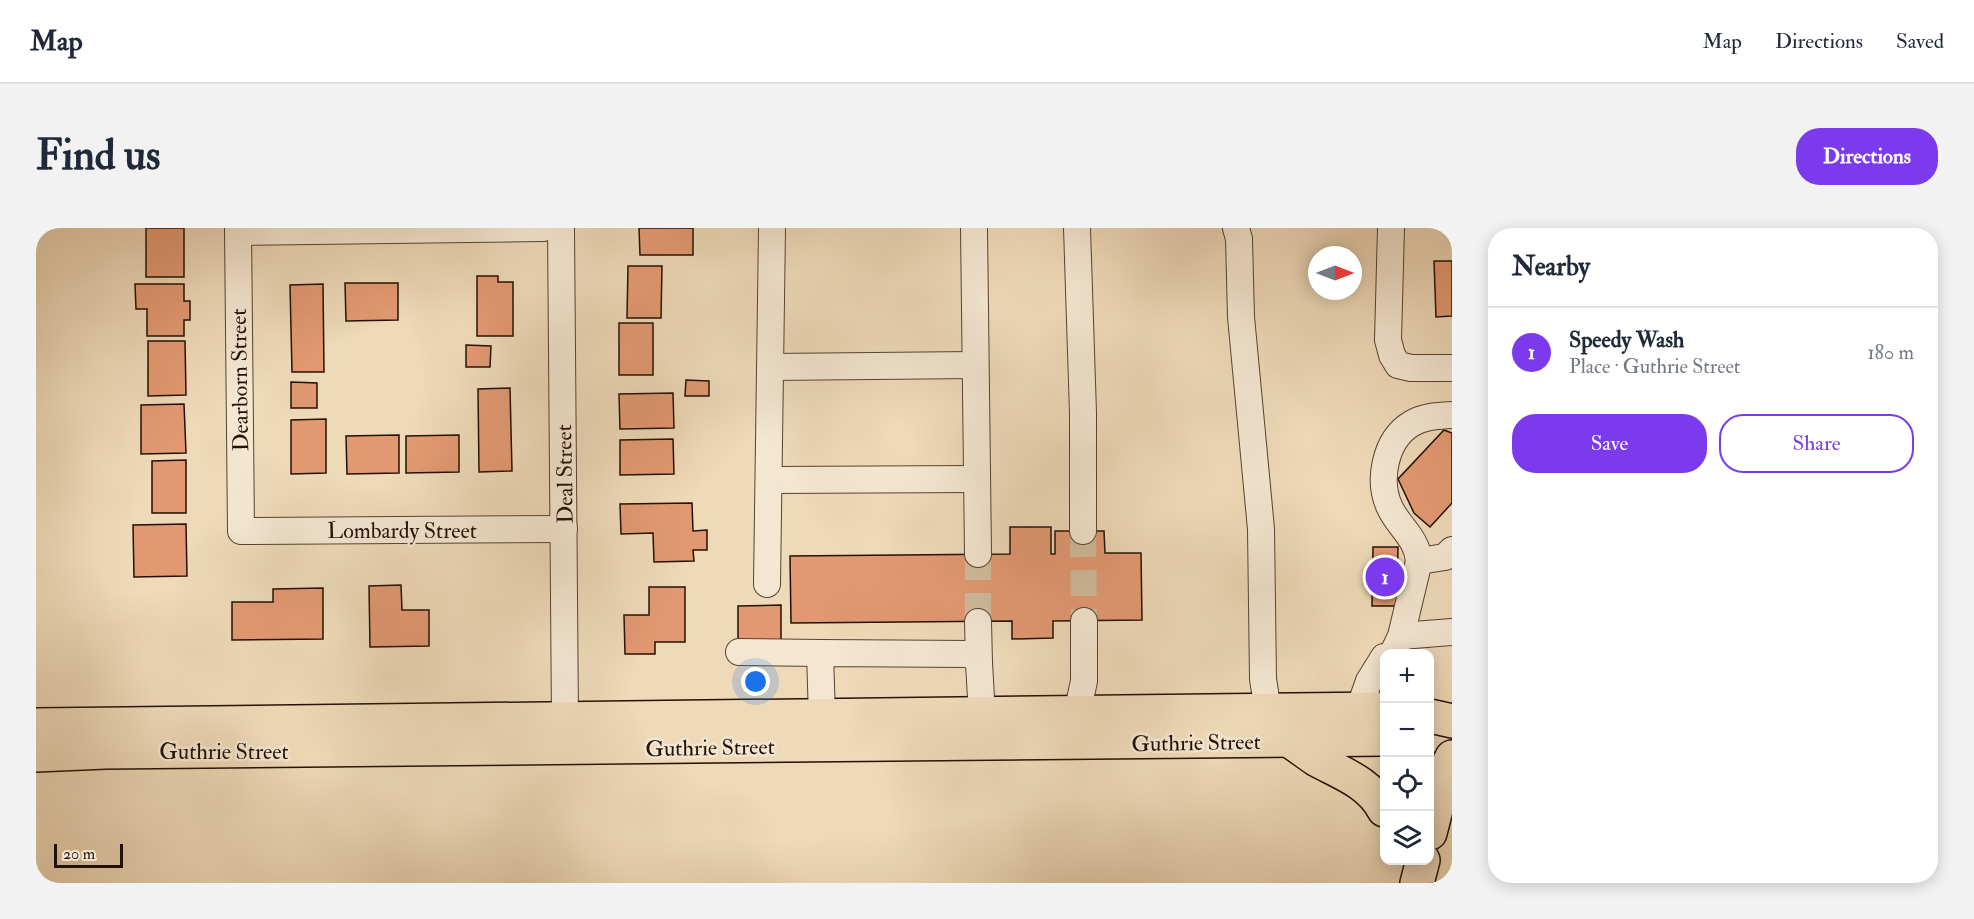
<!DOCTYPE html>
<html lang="en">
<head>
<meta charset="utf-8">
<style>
  body { margin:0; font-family:"IM FELL Double Pica",serif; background:#f2f2f3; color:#1f2937 }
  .controls { position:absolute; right:18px; bottom:18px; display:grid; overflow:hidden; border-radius:12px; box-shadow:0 3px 15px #0003 }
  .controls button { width:54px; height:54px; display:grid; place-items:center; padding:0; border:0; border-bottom:2px solid #e0e1e3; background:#fff; color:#1f2937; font:30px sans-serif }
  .compass { position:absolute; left:1272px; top:18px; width:54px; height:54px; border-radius:50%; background:#fff; box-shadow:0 3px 15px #0003; rotate:90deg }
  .scale { position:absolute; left:18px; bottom:15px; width:69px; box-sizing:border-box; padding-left:6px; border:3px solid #231105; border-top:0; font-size:16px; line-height:21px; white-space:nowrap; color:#231105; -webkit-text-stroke:4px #f4e6d1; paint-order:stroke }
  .you { position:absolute; left:720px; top:454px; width:21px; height:21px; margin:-15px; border:4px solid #fff; border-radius:50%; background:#1a73e8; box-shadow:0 0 0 9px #1a73e833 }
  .badge { display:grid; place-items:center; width:39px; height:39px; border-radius:50%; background:#7c3aed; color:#fff; font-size:20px; font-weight:700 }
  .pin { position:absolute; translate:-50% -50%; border:3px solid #fff; box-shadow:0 2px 6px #0006 }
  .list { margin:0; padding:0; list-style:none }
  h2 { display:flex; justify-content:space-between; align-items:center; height:78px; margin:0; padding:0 24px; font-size:26px }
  h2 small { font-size:20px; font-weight:400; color:#747a83 }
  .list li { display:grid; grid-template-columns:39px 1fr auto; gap:18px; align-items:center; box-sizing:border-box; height:90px; padding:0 24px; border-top:2px solid #e0e1e3 }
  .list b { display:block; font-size:22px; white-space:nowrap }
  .list p { margin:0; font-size:20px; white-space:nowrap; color:#747a83 }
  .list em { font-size:20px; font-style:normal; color:#747a83 }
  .actions { display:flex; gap:12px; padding:18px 24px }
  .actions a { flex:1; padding:14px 0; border:2px solid #7c3aed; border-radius:24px; text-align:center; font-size:21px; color:#7c3aed }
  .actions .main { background:#7c3aed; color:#fff }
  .icon { flex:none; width:33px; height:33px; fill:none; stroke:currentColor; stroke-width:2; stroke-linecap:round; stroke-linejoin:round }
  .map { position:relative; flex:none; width:1416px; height:655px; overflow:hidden; border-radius:24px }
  header { display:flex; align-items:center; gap:36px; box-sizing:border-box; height:84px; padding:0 30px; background:#fff; border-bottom:2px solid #e0e1e3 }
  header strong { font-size:28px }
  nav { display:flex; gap:33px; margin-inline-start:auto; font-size:21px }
  .intro { display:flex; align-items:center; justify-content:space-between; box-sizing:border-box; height:144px; padding:0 36px }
  h1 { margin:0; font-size:42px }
  .button { padding:15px 27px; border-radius:24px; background:#7c3aed; color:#fff; font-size:21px; font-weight:700 }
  main { display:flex; gap:36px; padding:0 36px }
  aside { flex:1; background:#fff; border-radius:24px; box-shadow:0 3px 15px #0003 }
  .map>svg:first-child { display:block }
  .building { fill:#e29972; stroke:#231105; stroke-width:1.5 }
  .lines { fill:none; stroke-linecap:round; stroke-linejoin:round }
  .minor-tunnel { stroke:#d0bb9d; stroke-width:26; stroke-dasharray:26 13; stroke-linecap:butt }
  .minor-casing { stroke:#564332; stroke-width:28 }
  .major-casing { stroke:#231105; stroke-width:36 }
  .minor { stroke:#f4e6d1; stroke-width:26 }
  .major { stroke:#eed9b8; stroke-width:33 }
  .labels { text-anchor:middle; stroke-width:5; stroke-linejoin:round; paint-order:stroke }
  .street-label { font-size:22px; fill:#231105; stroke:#f4e6d1 }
</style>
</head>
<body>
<header>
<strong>Map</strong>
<nav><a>Map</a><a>Directions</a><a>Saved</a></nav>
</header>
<div class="intro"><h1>Find us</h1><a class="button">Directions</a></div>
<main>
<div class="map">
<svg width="1416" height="655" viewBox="0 0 1416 655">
  <rect width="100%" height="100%" fill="#eed9b8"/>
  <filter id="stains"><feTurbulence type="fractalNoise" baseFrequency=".00333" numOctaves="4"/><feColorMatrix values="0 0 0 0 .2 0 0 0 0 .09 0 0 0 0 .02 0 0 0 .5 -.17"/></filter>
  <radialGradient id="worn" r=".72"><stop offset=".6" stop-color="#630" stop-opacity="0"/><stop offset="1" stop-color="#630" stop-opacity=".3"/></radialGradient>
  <g class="building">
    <rect x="110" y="0" width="38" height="49"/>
    <polygon points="603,0 657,0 657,27 604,27"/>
    <polygon points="1398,33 1416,33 1416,88 1400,89"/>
    <polygon points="592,38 626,38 625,90 591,90"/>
    <polygon points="441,48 462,48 462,54 477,54 477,108 441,108"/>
    <polygon points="309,55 362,55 362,92 310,93"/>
    <polygon points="99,56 148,56 148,73 154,73 154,92 148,92 148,108 111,108 111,81 100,81"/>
    <polygon points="287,56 288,144 256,144 254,57"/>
    <rect x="583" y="95" width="34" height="52"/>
    <polygon points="112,113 149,113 150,167 112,168"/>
    <polygon points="430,117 455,118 454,139 430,139"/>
    <polygon points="650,152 673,153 673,168 649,168"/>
    <polygon points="255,154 281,155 281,180 255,180"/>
    <polygon points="474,160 476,243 443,244 442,161"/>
    <polygon points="637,165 638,200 584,201 583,166"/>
    <polygon points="148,176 150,225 105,226 105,177"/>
    <polygon points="290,191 290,245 255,246 255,192"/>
    <polygon points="1408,202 1416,205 1416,275 1394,299 1378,285 1362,251"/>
    <polygon points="363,207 363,245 311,246 310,208"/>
    <polygon points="423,207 423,244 370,245 370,208"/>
    <polygon points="637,211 638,246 584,247 584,212"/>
    <polygon points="150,232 150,285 116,285 116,233"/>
    <polygon points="656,275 657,303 671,302 671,322 657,322 658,333 618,334 617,305 585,306 584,276"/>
    <polygon points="150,296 151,348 98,349 97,297"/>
    <polygon points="974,299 1015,299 1015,326 1019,326 1019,303 1068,303 1069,325 1105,325 1106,392 1017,393 1017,410 976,411 976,393 755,395 754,328 974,326"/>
    <polygon points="1337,319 1362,319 1361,378 1336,378"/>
    <polygon points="365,357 366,382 393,382 393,418 334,419 333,358"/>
    <polygon points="613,359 649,359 649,414 619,414 619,426 589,426 588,387 613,387"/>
    <polygon points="287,360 287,411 196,412 196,374 237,374 237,361"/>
    <polygon points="745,377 745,415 702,416 702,378"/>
  </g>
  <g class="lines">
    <g class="minor-tunnel">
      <polyline points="1047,303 1048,393"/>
      <polyline points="942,326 942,394"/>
    </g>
    <g class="minor-casing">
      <g id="minor">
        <polyline points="202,0 205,303 528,301"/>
        <polyline points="525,0 529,492"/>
        <polyline points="938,0 942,326"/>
        <polyline points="1041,0 1047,185 1047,303"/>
        <polyline points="1200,0 1203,11 1205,89 1225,301 1227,451 1232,483"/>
        <polyline points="1355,0 1352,112 1356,127 1362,137 1375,140 1416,140"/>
        <polyline points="202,4 507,0"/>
        <polyline points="734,139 939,137"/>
        <polyline points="733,252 941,251"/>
        <polyline points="1383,333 1409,329 1416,322"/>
        <polyline points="731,356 736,0"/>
        <polyline points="942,394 943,435"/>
        <polyline points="1365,408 1416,404"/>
        <polyline points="703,424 784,425"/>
        <path d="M1357,425L1365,408L1383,333C1381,310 1363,299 1354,280C1341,253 1349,212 1375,196C1388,188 1402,188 1416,187"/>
        <polyline points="1323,481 1333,453 1348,429"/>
        <polyline points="786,489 784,425 935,426 943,435 947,505"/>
        <polyline points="1041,503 1041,486 1048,453 1048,393"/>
      </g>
    </g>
    <g class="major-casing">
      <g id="major">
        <polyline points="1394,488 1416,493"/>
        <polyline points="0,497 1348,481"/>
        <path d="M1254,513C1263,519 1272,526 1281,532C1307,546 1334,555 1348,582"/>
        <polyline points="0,527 69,524 1348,511"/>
        <polyline points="1394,605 1411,539 1416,529"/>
        <polyline points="1381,655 1387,632"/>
      </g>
    </g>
    <use href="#minor" class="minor"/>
    <use href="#major" class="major"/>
  </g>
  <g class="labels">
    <g class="street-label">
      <text transform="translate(203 152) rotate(-91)" y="8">Dearborn Street</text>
      <text transform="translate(528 246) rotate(-91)" y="8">Deal Street</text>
      <text x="366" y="310">Lombardy Street</text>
      <text transform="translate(1160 514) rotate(-1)" y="8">Guthrie Street</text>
      <text transform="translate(674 519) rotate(-1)" y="8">Guthrie Street</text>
      <text x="188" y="531">Guthrie Street</text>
    </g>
  </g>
  <rect width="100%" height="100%" filter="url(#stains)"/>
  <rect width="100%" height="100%" fill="url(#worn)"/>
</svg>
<div class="controls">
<button>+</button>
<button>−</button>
<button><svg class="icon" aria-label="locate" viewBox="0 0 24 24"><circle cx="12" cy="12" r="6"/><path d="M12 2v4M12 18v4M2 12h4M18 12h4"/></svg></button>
<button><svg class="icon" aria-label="layers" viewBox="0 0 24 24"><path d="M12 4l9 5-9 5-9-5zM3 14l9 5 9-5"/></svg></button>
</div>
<svg class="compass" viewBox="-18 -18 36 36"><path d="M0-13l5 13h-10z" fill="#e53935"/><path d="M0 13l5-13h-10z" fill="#747a83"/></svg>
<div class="scale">20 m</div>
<div class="you"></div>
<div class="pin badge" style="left:1349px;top:349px">1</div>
</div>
<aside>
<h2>Nearby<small></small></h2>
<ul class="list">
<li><span class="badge">1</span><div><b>Speedy Wash</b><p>Place · Guthrie Street</p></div><em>180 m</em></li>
</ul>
<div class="actions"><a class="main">Save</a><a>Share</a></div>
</aside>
</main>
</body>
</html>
